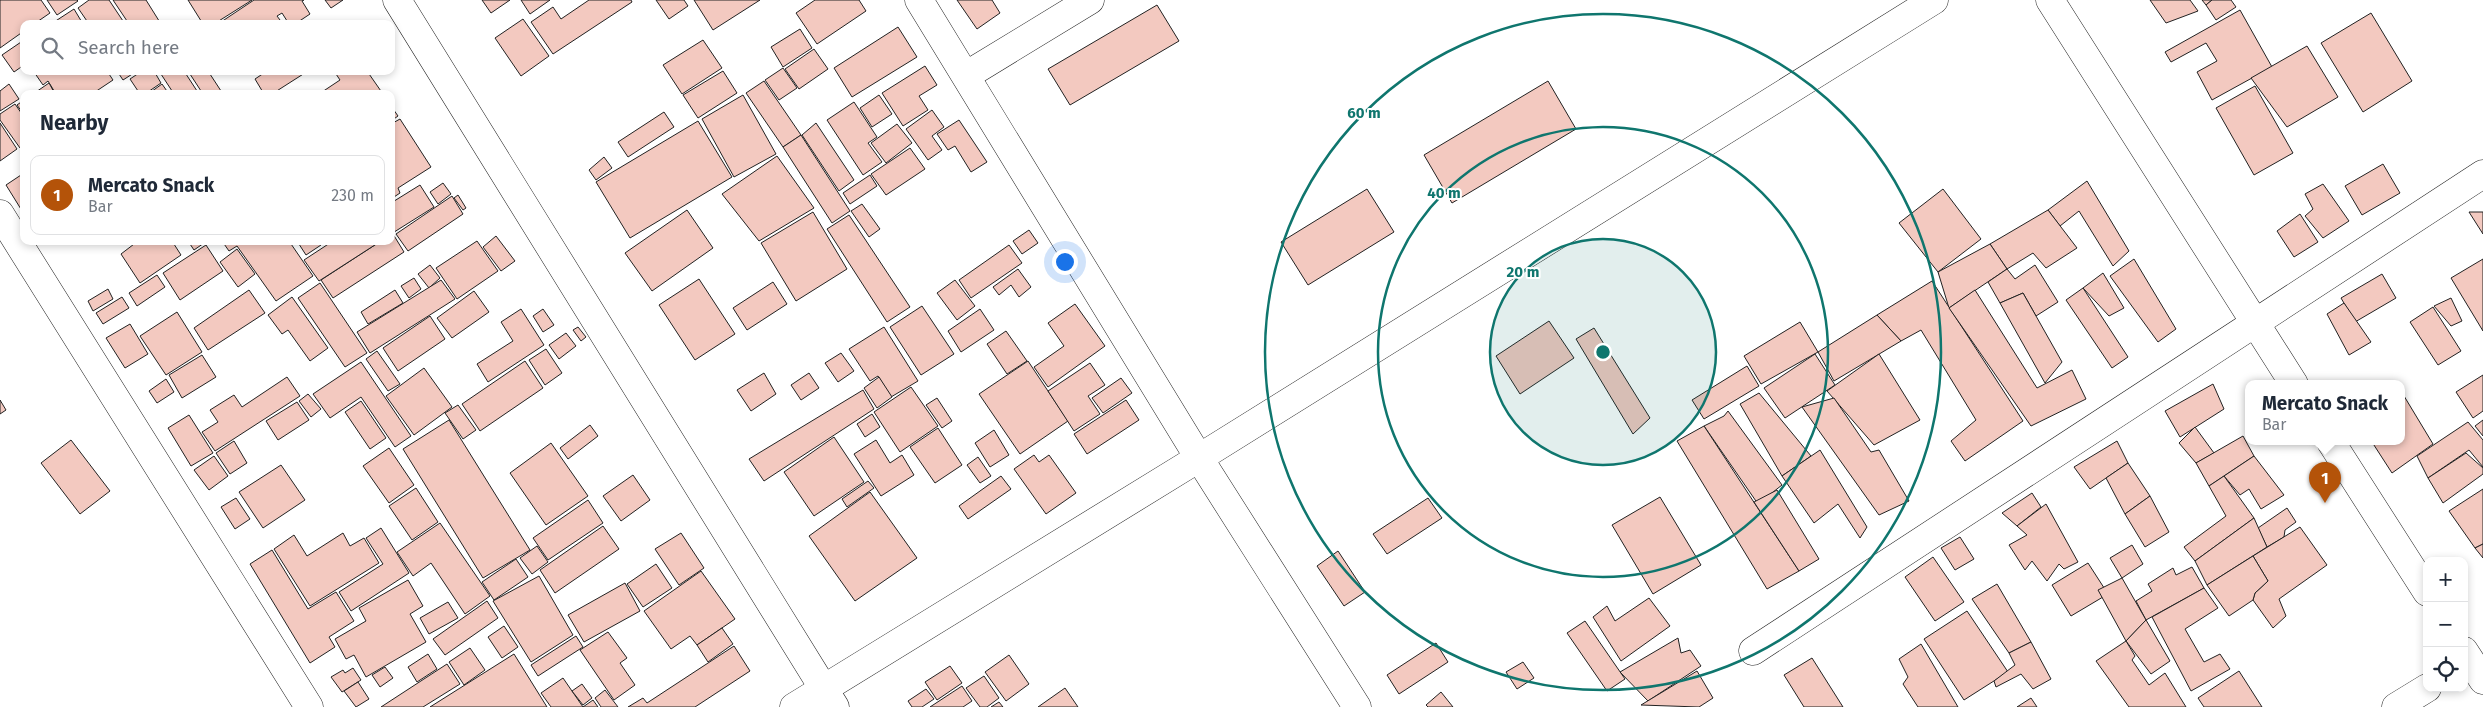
<!DOCTYPE html>
<html lang="en">
<head>
<meta charset="utf-8">
<style>
  body { margin:0; font-family:"Fira Sans",sans-serif; background:#f2f2f3; color:#1f2937 }
  .controls { position:absolute; right:15px; bottom:15px; display:grid; overflow:hidden; border-radius:10px; box-shadow:0 2px 8px #0003 }
  .controls button { width:45px; height:45px; display:grid; place-items:center; padding:0; border:0; border-bottom:1px solid #e0e1e3; background:#fff; color:#1f2937; font:25px sans-serif }
  .you { position:absolute; left:1064px; top:261px; width:18px; height:18px; margin:-12px; border:4px solid #fff; border-radius:50%; background:#1a73e8; box-shadow:0 0 0 8px #1a73e833 }
  .badge { display:grid; place-items:center; width:32px; height:32px; border-radius:50%; background:#b45309; color:#fff; font-size:16px; font-weight:700 }
  .pin { position:absolute; translate:-50% -41px; filter:drop-shadow(0 1px 2px #0008) }
  .pin::after { content:''; position:absolute; top:26px; width:18px; height:15px; background:inherit; clip-path:polygon(0 0,100% 0,50% 100%) }
  .popup { position:absolute; left:2245px; top:380px; width:160px; height:65px; box-sizing:border-box; display:grid; place-content:center; border-radius:10px; background:#fff; filter:drop-shadow(0 1px 4px #0005); font-size:16px; white-space:nowrap; color:#747a83 }
  .popup b { font-size:19px; color:#1f2937 }
  .popup::after { content:''; position:absolute; left:50%; top:100%; margin-left:-10px; border:10px solid transparent; border-top-color:#fff }
  .list { margin:0; padding:0; list-style:none }
  h2 { display:flex; justify-content:space-between; align-items:center; height:65px; margin:0; padding:0 20px; font-size:21px }
  h2 small { font-size:16px; font-weight:400; color:#747a83 }
  .list li { display:grid; grid-template-columns:32px 1fr auto; gap:15px; align-items:center; box-sizing:border-box; height:80px; margin:0 10px 10px; padding:0 10px; border:1px solid #e0e1e3; border-radius:10px }
  .list b { display:block; font-size:19px; white-space:nowrap }
  .list p { margin:0; font-size:16px; white-space:nowrap; color:#747a83 }
  .list em { font-size:16px; font-style:normal; color:#747a83 }
  .icon { flex:none; width:28px; height:28px; fill:none; stroke:currentColor; stroke-width:2; stroke-linecap:round; stroke-linejoin:round }
  .map { position:relative; flex:none; width:2483px; height:707px; overflow:hidden }
  .search { position:absolute; background:#fff; box-shadow:0 2px 8px #0003; left:20px; top:20px; width:375px; height:55px; display:flex; align-items:center; gap:12px; box-sizing:border-box; padding:0 18px; border-radius:10px; color:#747a83; font-size:19px }
  .panel { position:absolute; background:#fff; box-shadow:0 2px 8px #0003; left:20px; top:90px; width:375px; height:155px; border-radius:10px }
  .map>svg:first-child { display:block }
  .building { fill:#f3c9c0; stroke:#222 }
  .lines { fill:none; stroke-linecap:round; stroke-linejoin:round }
  .street-casing { stroke:#222; stroke-width:29 }
  .secondary-casing { stroke:#222; stroke-width:29 }
  .street { stroke:#fff; stroke-width:28 }
  .secondary { stroke:#fff; stroke-width:28 }
  .ring { fill:none; stroke:#0f766e; stroke-width:2.5 }
  .centre { fill:#0f766e; stroke:#fff; stroke-width:2.5 }
  .ring-label { font-size:15px; text-anchor:middle; font-weight:bold; fill:#0f766e; stroke:#fff; stroke-width:4; stroke-linejoin:round; paint-order:stroke }
</style>
</head>
<body>
<div class="map">
<svg width="2483" height="707" viewBox="0 0 2483 707">
  <rect width="100%" height="100%" fill="#fff"/>
  <g class="building">
    <polygon points="0,0 41,0 50,13 34,24 24,24 24,31 0,48"/>
    <polygon points="47,0 77,0 78,1 57,15"/>
    <polygon points="89,0 109,0 125,24 89,24 78,8"/>
    <polygon points="113,0 146,0 161,24 129,24"/>
    <polygon points="188,0 252,0 214,24 203,24"/>
    <polygon points="254,0 304,0 302,1 310,14 295,24 289,24 282,13 277,16 283,24 218,24"/>
    <polygon points="325,0 343,0 331,8"/>
    <polygon points="482,0 510,0 491,13"/>
    <polygon points="521,0 550,0 530,14"/>
    <polygon points="589,0 631,0 632,2 553,54 531,22 553,7 561,19"/>
    <polygon points="656,0 684,0 688,6 669,19"/>
    <polygon points="694,0 760,0 713,30"/>
    <polygon points="815,0 859,0 866,11 817,44 796,13"/>
    <polygon points="957,0 992,0 1000,13 977,29"/>
    <polygon points="2150,0 2190,0 2198,11 2166,23"/>
    <polygon points="2202,0 2212,0 2206,5"/>
    <polygon points="2212,0 2231,0 2236,7 2216,20 2206,5"/>
    <polygon points="1157,5 1179,41 1070,105 1048,69"/>
    <polygon points="74,9 83,24 51,24"/>
    <polygon points="2240,10 2272,67 2212,100 2197,72 2217,61 2206,43 2171,62 2165,52"/>
    <polygon points="2371,13 2412,81 2363,112 2321,43"/>
    <polygon points="523,19 549,56 521,76 495,38"/>
    <polygon points="898,27 917,57 852,97 834,68"/>
    <polygon points="800,29 812,48 783,67 771,47"/>
    <polygon points="24,40 24,65 14,72 2,55"/>
    <polygon points="703,40 722,68 682,94 663,65"/>
    <polygon points="2307,46 2338,97 2287,127 2251,78"/>
    <polygon points="814,49 828,69 799,89 785,69"/>
    <polygon points="925,66 937,85 919,96 928,110 903,126 882,93"/>
    <polygon points="783,68 797,88 779,100 765,80"/>
    <polygon points="35,71 107,71 113,80 92,94 56,94 48,81 43,85 34,72"/>
    <polygon points="117,71 137,71 123,80"/>
    <polygon points="142,71 154,71 161,83 145,94 140,94 130,79"/>
    <polygon points="159,71 184,71 199,94 174,94"/>
    <polygon points="188,71 208,71 223,94 203,94"/>
    <polygon points="267,71 308,71 272,94 264,94 255,79"/>
    <polygon points="334,71 367,71 383,94 319,94 340,80"/>
    <polygon points="723,71 737,93 698,118 683,95"/>
    <polygon points="764,81 801,135 783,147 746,93"/>
    <polygon points="1548,81 1576,129 1452,203 1424,155"/>
    <polygon points="49,83 55,94 33,94"/>
    <polygon points="9,84 19,99 0,111 0,91"/>
    <polygon points="162,84 169,94 148,94"/>
    <polygon points="2255,86 2293,153 2254,175 2216,108"/>
    <polygon points="743,95 776,154 734,177 702,119"/>
    <polygon points="879,95 892,114 872,127 860,108"/>
    <polygon points="24,100 24,115 17,105"/>
    <polygon points="854,102 877,137 868,143 882,162 863,175 827,120"/>
    <polygon points="15,104 24,117 24,145 20,148 0,120 0,114"/>
    <polygon points="391,106 398,116 391,121"/>
    <polygon points="932,110 944,127 932,136 942,150 928,160 906,129"/>
    <polygon points="664,112 674,127 628,157 618,142"/>
    <polygon points="400,119 431,167 398,188 400,193 391,199 391,124"/>
    <polygon points="959,120 987,162 971,172 955,146 948,150 937,134"/>
    <polygon points="698,121 732,177 630,238 596,182"/>
    <polygon points="0,123 17,149 0,161"/>
    <polygon points="816,123 854,180 839,191 802,135"/>
    <polygon points="897,124 912,143 886,163 871,143"/>
    <polygon points="801,135 850,211 832,223 783,147"/>
    <polygon points="910,148 925,169 886,195 871,174"/>
    <polygon points="777,156 814,208 759,241 722,194"/>
    <polygon points="604,157 612,168 596,180 589,170"/>
    <polygon points="2383,164 2400,193 2362,215 2345,186"/>
    <polygon points="24,173 24,214 6,185"/>
    <polygon points="870,175 877,186 850,204 843,193"/>
    <polygon points="2087,181 2129,251 2113,266 2079,211 2060,226 2048,210"/>
    <polygon points="443,183 451,194 438,204 430,192"/>
    <polygon points="2323,184 2349,221 2323,238 2305,216 2313,209 2305,194"/>
    <polygon points="420,185 434,207 391,234 391,203"/>
    <polygon points="1367,189 1394,232 1308,285 1281,242"/>
    <polygon points="1943,189 1981,239 1938,272 1899,223"/>
    <polygon points="458,195 466,208 463,210 454,198"/>
    <polygon points="452,196 463,214 408,251 396,234"/>
    <polygon points="862,204 880,229 869,237 851,211"/>
    <polygon points="687,210 713,248 652,291 625,253"/>
    <polygon points="2048,210 2077,248 2046,268 2033,253 2007,269 1990,244"/>
    <polygon points="813,212 847,269 796,301 761,243"/>
    <polygon points="2469,212 2483,212 2483,234"/>
    <polygon points="2300,214 2318,242 2294,257 2277,231"/>
    <polygon points="849,215 910,307 887,322 827,229"/>
    <polygon points="1029,230 1038,243 1022,254 1013,241"/>
    <polygon points="393,234 404,252 333,298 321,280 381,241 391,241"/>
    <polygon points="496,236 515,261 501,271 483,247"/>
    <polygon points="172,241 181,255 140,283 121,254 138,241"/>
    <polygon points="188,241 207,241 194,250"/>
    <polygon points="222,241 289,241 313,276 276,301 237,246 229,251"/>
    <polygon points="297,241 319,241 321,245 306,255"/>
    <polygon points="333,241 381,241 319,281 304,260"/>
    <polygon points="477,241 498,271 457,299 436,268"/>
    <polygon points="1990,244 2007,269 1949,308 1938,272"/>
    <polygon points="206,245 223,271 180,300 163,273"/>
    <polygon points="1009,245 1022,263 971,298 959,280"/>
    <polygon points="237,249 255,274 238,287 220,262"/>
    <polygon points="2134,259 2176,329 2158,342 2110,276"/>
    <polygon points="2483,259 2483,331 2451,278"/>
    <polygon points="430,265 440,278 429,288 418,274"/>
    <polygon points="2035,265 2058,302 2036,316 2023,293 2000,303 1988,282 2007,269 2015,279"/>
    <polygon points="1018,269 1031,287 1019,297 1011,285 999,295 993,287"/>
    <polygon points="2103,273 2124,308 2109,316 2083,288"/>
    <polygon points="2382,274 2396,298 2355,322 2341,298"/>
    <polygon points="157,275 165,287 137,306 129,293"/>
    <polygon points="414,278 421,289 409,298 401,286"/>
    <polygon points="699,279 735,334 695,360 659,305"/>
    <polygon points="441,280 455,299 370,353 357,332"/>
    <polygon points="955,280 975,306 957,320 937,293"/>
    <polygon points="1932,281 2023,421 1965,461 1951,441 1976,420 1921,330 1901,341 1877,315"/>
    <polygon points="773,282 787,304 747,330 733,308"/>
    <polygon points="320,283 367,353 345,367 298,298"/>
    <polygon points="2083,288 2128,357 2112,368 2066,300"/>
    <polygon points="108,289 113,299 93,311 88,301"/>
    <polygon points="249,290 265,313 208,350 194,328"/>
    <polygon points="395,290 403,303 368,324 361,312"/>
    <polygon points="1975,290 2037,388 2072,370 2086,399 2031,426 1949,308"/>
    <polygon points="474,291 489,312 452,338 437,318"/>
    <polygon points="2023,293 2062,362 2045,383 2000,303"/>
    <polygon points="122,297 129,308 103,324 96,313"/>
    <polygon points="292,297 328,348 310,361 288,330 282,334 268,315"/>
    <polygon points="2451,298 2462,321 2451,326 2434,306"/>
    <polygon points="2344,303 2371,342 2349,355 2327,314"/>
    <polygon points="1075,304 1105,346 1048,387 1034,367 1064,346 1048,323"/>
    <polygon points="922,306 954,354 921,375 890,327"/>
    <polygon points="2433,307 2461,351 2438,365 2410,322"/>
    <polygon points="521,309 544,345 488,382 477,364 513,341 501,322"/>
    <polygon points="543,309 554,325 543,332 533,316"/>
    <polygon points="980,309 994,330 961,352 948,331"/>
    <polygon points="177,312 202,352 166,375 140,336"/>
    <polygon points="1877,315 1901,341 1834,381 1818,352"/>
    <polygon points="430,316 445,339 398,371 383,348"/>
    <polygon points="1549,321 1574,358 1520,394 1496,356"/>
    <polygon points="1800,322 1818,352 1761,384 1744,356"/>
    <polygon points="130,324 148,354 125,368 106,338"/>
    <polygon points="578,327 586,337 581,341 573,330"/>
    <polygon points="884,327 918,381 891,397 878,376 870,381 849,349"/>
    <polygon points="1594,328 1650,418 1633,434 1576,339"/>
    <polygon points="1006,331 1027,361 1007,374 987,344"/>
    <polygon points="566,333 576,346 559,359 549,345"/>
    <polygon points="546,349 562,373 545,385 529,360"/>
    <polygon points="377,351 400,384 388,391 366,359"/>
    <polygon points="841,353 854,371 838,382 825,363"/>
    <polygon points="1815,354 1835,385 1785,418 1764,388"/>
    <polygon points="1879,354 1920,420 1874,445 1827,391"/>
    <polygon points="202,355 216,377 182,398 169,375"/>
    <polygon points="525,361 543,388 480,431 462,404"/>
    <polygon points="1028,361 1068,421 1020,454 979,394"/>
    <polygon points="361,362 411,436 395,447 361,397 330,418 313,394"/>
    <polygon points="1090,363 1105,385 1088,396 1100,414 1074,431 1048,391"/>
    <polygon points="1747,366 1759,386 1704,419 1692,400"/>
    <polygon points="424,368 452,407 414,435 386,396"/>
    <polygon points="764,373 776,394 751,411 737,390"/>
    <polygon points="809,373 819,388 801,400 791,385"/>
    <polygon points="2483,375 2483,411 2473,418 2456,392"/>
    <polygon points="287,377 300,396 215,451 202,432 218,422 210,410 234,395 242,407"/>
    <polygon points="879,377 892,397 877,408 864,388"/>
    <polygon points="1121,378 1132,393 1103,413 1092,398"/>
    <polygon points="166,379 174,392 157,403 149,391"/>
    <polygon points="2213,384 2224,409 2180,437 2165,411"/>
    <polygon points="911,387 938,426 900,452 874,412"/>
    <polygon points="863,390 874,409 764,481 749,459"/>
    <polygon points="2401,391 2433,444 2392,473 2372,442 2401,442"/>
    <polygon points="1759,393 1811,456 1782,476 1740,404"/>
    <polygon points="308,394 321,409 311,417 299,401"/>
    <polygon points="937,398 952,421 942,428 926,405"/>
    <polygon points="1834,398 1871,452 1879,450 1909,501 1879,515 1802,407"/>
    <polygon points="0,400 6,410 0,414"/>
    <polygon points="1126,400 1139,420 1087,454 1074,434"/>
    <polygon points="361,401 386,438 370,449 345,412"/>
    <polygon points="297,402 309,420 278,440 266,421"/>
    <polygon points="458,405 476,430 463,439 445,413"/>
    <polygon points="1728,411 1782,485 1758,504 1704,426 1724,416"/>
    <polygon points="872,414 880,427 865,437 857,424"/>
    <polygon points="189,415 213,453 191,466 168,428"/>
    <polygon points="449,420 530,550 483,578 403,449"/>
    <polygon points="2483,420 2483,436 2475,426"/>
    <polygon points="2468,422 2483,440 2483,467 2469,450 2428,478 2417,456"/>
    <polygon points="590,425 598,436 568,459 560,448"/>
    <polygon points="1704,426 1799,571 1767,589 1677,441"/>
    <polygon points="2195,427 2214,453 2196,463 2179,443"/>
    <polygon points="938,428 962,465 935,483 910,447"/>
    <polygon points="994,430 1009,455 990,467 975,443"/>
    <polygon points="2243,436 2254,456 2209,486 2196,463"/>
    <polygon points="834,437 864,482 814,516 784,472"/>
    <polygon points="71,440 110,491 80,514 41,463"/>
    <polygon points="876,440 890,463 902,455 914,475 881,496 854,454"/>
    <polygon points="234,441 247,463 230,474 216,453"/>
    <polygon points="2117,441 2128,463 2090,489 2074,467"/>
    <polygon points="551,443 588,496 546,525 510,473"/>
    <polygon points="389,448 414,485 389,503 363,466"/>
    <polygon points="1820,450 1867,527 1860,538 1838,504 1814,523 1782,476"/>
    <polygon points="2466,453 2483,468 2483,474 2443,503 2428,478"/>
    <polygon points="1034,455 1039,462 1049,455 1076,493 1046,514 1014,469"/>
    <polygon points="214,456 228,476 209,490 194,470"/>
    <polygon points="2254,456 2284,495 2261,509 2249,489 2240,495 2224,476"/>
    <polygon points="978,457 991,476 980,483 967,465"/>
    <polygon points="2128,463 2150,496 2125,514 2106,478"/>
    <polygon points="281,465 305,500 263,528 239,492"/>
    <polygon points="633,475 650,500 621,521 603,496"/>
    <polygon points="1001,476 1011,489 968,519 959,506"/>
    <polygon points="2224,476 2254,518 2195,561 2184,547 2226,516 2209,486"/>
    <polygon points="868,481 874,488 847,507 842,499"/>
    <polygon points="416,488 438,522 412,540 389,506"/>
    <polygon points="2483,489 2483,544 2475,548 2449,511"/>
    <polygon points="1777,490 1819,559 1799,571 1754,502"/>
    <polygon points="870,492 917,558 855,601 809,536"/>
    <polygon points="2032,493 2041,507 2017,526 2002,513"/>
    <polygon points="2150,496 2169,532 2145,547 2125,514"/>
    <polygon points="1660,497 1701,565 1653,594 1612,525"/>
    <polygon points="236,498 250,519 235,529 221,507"/>
    <polygon points="1428,498 1442,518 1387,554 1373,534"/>
    <polygon points="588,500 603,523 548,560 533,538"/>
    <polygon points="2046,504 2078,562 2064,569 2059,564 2047,581 2032,561 2025,570 2009,545 2027,535 2017,526"/>
    <polygon points="2287,508 2296,522 2285,530 2284,537 2267,547 2258,528"/>
    <polygon points="2254,518 2267,547 2207,585 2195,561"/>
    <polygon points="440,523 490,596 465,614 431,563 413,576 397,552"/>
    <polygon points="603,526 619,549 555,593 540,570"/>
    <polygon points="2300,527 2327,565 2279,599 2286,616 2273,628 2253,600 2255,593 2268,581 2253,556"/>
    <polygon points="381,528 409,573 351,611 339,592 383,564 366,538"/>
    <polygon points="343,533 350,546 364,538 379,563 310,606 274,549 294,535 307,556"/>
    <polygon points="681,533 704,568 679,585 655,549"/>
    <polygon points="1960,537 1974,559 1955,570 1941,548"/>
    <polygon points="2483,544 2483,558 2475,548"/>
    <polygon points="2132,545 2143,564 2122,578 2110,558"/>
    <polygon points="537,546 548,562 532,574 520,558"/>
    <polygon points="272,550 308,609 336,592 354,621 329,637 335,647 310,663 250,564"/>
    <polygon points="1338,551 1365,592 1344,606 1317,566"/>
    <polygon points="2253,556 2268,581 2255,593 2253,600 2229,616 2207,585"/>
    <polygon points="1933,557 1964,602 1935,621 1905,577"/>
    <polygon points="516,559 528,577 494,600 482,582"/>
    <polygon points="2088,563 2108,594 2071,616 2052,585"/>
    <polygon points="656,564 672,588 643,607 627,584"/>
    <polygon points="2192,567 2204,588 2146,620 2136,601 2152,591 2148,584 2173,568 2176,575"/>
    <polygon points="701,571 735,619 697,645 690,636 671,649 644,611"/>
    <polygon points="539,576 573,635 531,662 493,601"/>
    <polygon points="2122,578 2146,620 2126,641 2098,590"/>
    <polygon points="408,580 423,606 410,614 426,642 366,677 354,655 346,659 335,639 366,621 359,608"/>
    <polygon points="625,583 640,611 584,642 568,615"/>
    <polygon points="1997,584 2031,642 2009,653 1972,599"/>
    <polygon points="2204,588 2218,608 2185,629 2204,662 2220,654 2230,669 2191,691 2152,617"/>
    <polygon points="1649,598 1670,626 1621,661 1593,617 1607,606 1615,621"/>
    <polygon points="487,601 498,618 445,655 433,639"/>
    <polygon points="448,602 458,618 429,634 420,618"/>
    <polygon points="1967,611 2008,672 1964,700 1924,639"/>
    <polygon points="2146,620 2170,661 2151,674 2126,641"/>
    <polygon points="1585,621 1625,679 1607,691 1567,633"/>
    <polygon points="504,626 518,647 502,658 488,637"/>
    <polygon points="722,628 733,644 708,662 697,645"/>
    <polygon points="608,632 627,658 620,663 635,685 614,700 580,650"/>
    <polygon points="576,636 583,647 538,676 531,665"/>
    <polygon points="1678,638 1681,653 1690,650 1701,666 1648,701 1620,672"/>
    <polygon points="2126,641 2135,656 2132,660 2149,685 2165,673 2186,707 2129,707 2096,661"/>
    <polygon points="2031,642 2051,679 2033,689 2021,674 1996,687 1994,681 2015,665 2009,653"/>
    <polygon points="1436,643 1448,662 1399,694 1387,675"/>
    <polygon points="1921,644 1958,707 1918,707 1903,684 1908,677 1899,659"/>
    <polygon points="734,646 750,671 695,707 628,707 643,698 647,703"/>
    <polygon points="470,648 485,670 464,685 449,662"/>
    <polygon points="428,654 437,669 417,682 408,667"/>
    <polygon points="514,654 547,707 430,707"/>
    <polygon points="1009,655 1029,684 1006,701 985,672"/>
    <polygon points="1812,658 1843,707 1804,707 1784,675"/>
    <polygon points="1523,662 1534,678 1517,689 1506,672"/>
    <polygon points="447,664 460,684 423,707 381,707"/>
    <polygon points="950,666 962,683 937,700 925,682"/>
    <polygon points="385,667 393,678 380,687 372,675"/>
    <polygon points="353,668 361,680 342,692 331,677 343,670 345,673"/>
    <polygon points="1697,671 1713,698 1699,707 1641,705"/>
    <polygon points="2239,671 2262,707 2204,707 2198,698"/>
    <polygon points="984,676 999,698 987,707 980,707 966,688"/>
    <polygon points="563,678 583,707 593,700 598,707 551,707 541,693"/>
    <polygon points="358,682 369,699 356,707 344,691"/>
    <polygon points="582,684 592,698 583,705 572,691"/>
    <polygon points="962,686 972,701 963,707 930,707"/>
    <polygon points="1065,688 1078,707 1038,707"/>
    <polygon points="926,689 934,699 922,707 912,707 908,701"/>
    <polygon points="605,690 618,707 601,707 595,698"/>
    <polygon points="1441,692 1453,707 1428,707 1426,705"/>
    <polygon points="2031,698 2037,707 2017,707"/>
    <polygon points="999,702 1003,707 991,707"/>
  </g>
  <g class="lines">
    <g class="street-casing">
      <g id="street">
        <polyline points="397,0 835,707"/>
        <polyline points="919,0 1199,458 1357,707"/>
        <polyline points="2050,0 2294,384"/>
        <polyline points="967,75 1090,0"/>
        <polyline points="0,214 309,707"/>
        <polyline points="2331,442 2427,592"/>
        <polyline points="1753,651 2483,174"/>
        <polyline points="2464,651 2483,680"/>
        <polyline points="2396,707 2427,688"/>
      </g>
    </g>
    <g class="secondary-casing">
      <polyline id="secondary" points="794,707 1199,458 1934,0"/>
    </g>
    <use href="#street" class="street"/>
    <use href="#secondary" class="secondary"/>
  </g>
  <circle cx="1603" cy="352" r="113" fill="#0f766e" fill-opacity=".12"/>
  <g class="ring">
    <circle cx="1603" cy="352" r="113"/>
    <circle cx="1603" cy="352" r="225"/>
    <circle cx="1603" cy="352" r="338"/>
  </g>
  <circle cx="1603" cy="352" r="8" class="centre"/>
  <g class="ring-label">
    <text x="1364" y="118">60 m</text>
    <text x="1444" y="198">40 m</text>
    <text x="1523" y="277">20 m</text>
  </g>
</svg>
<div class="controls">
<button>+</button>
<button>−</button>
<button><svg class="icon" aria-label="locate" viewBox="0 0 24 24"><circle cx="12" cy="12" r="6"/><path d="M12 2v4M12 18v4M2 12h4M18 12h4"/></svg></button>
</div>
<div class="you"></div>
<div class="pin badge" style="left:2325px;top:503px">1</div>
<div class="popup"><b>Mercato Snack</b>Bar</div>
<div class="search"><svg class="icon" aria-label="search" viewBox="0 0 24 24"><circle cx="10" cy="10" r="6"/><path d="M15 15l6 6"/></svg>Search here</div>
<section class="panel">
<h2>Nearby<small></small></h2>
<ul class="list">
<li><span class="badge">1</span><div><b>Mercato Snack</b><p>Bar</p></div><em>230 m</em></li>
</ul>
</section>
</div>
</body>
</html>
